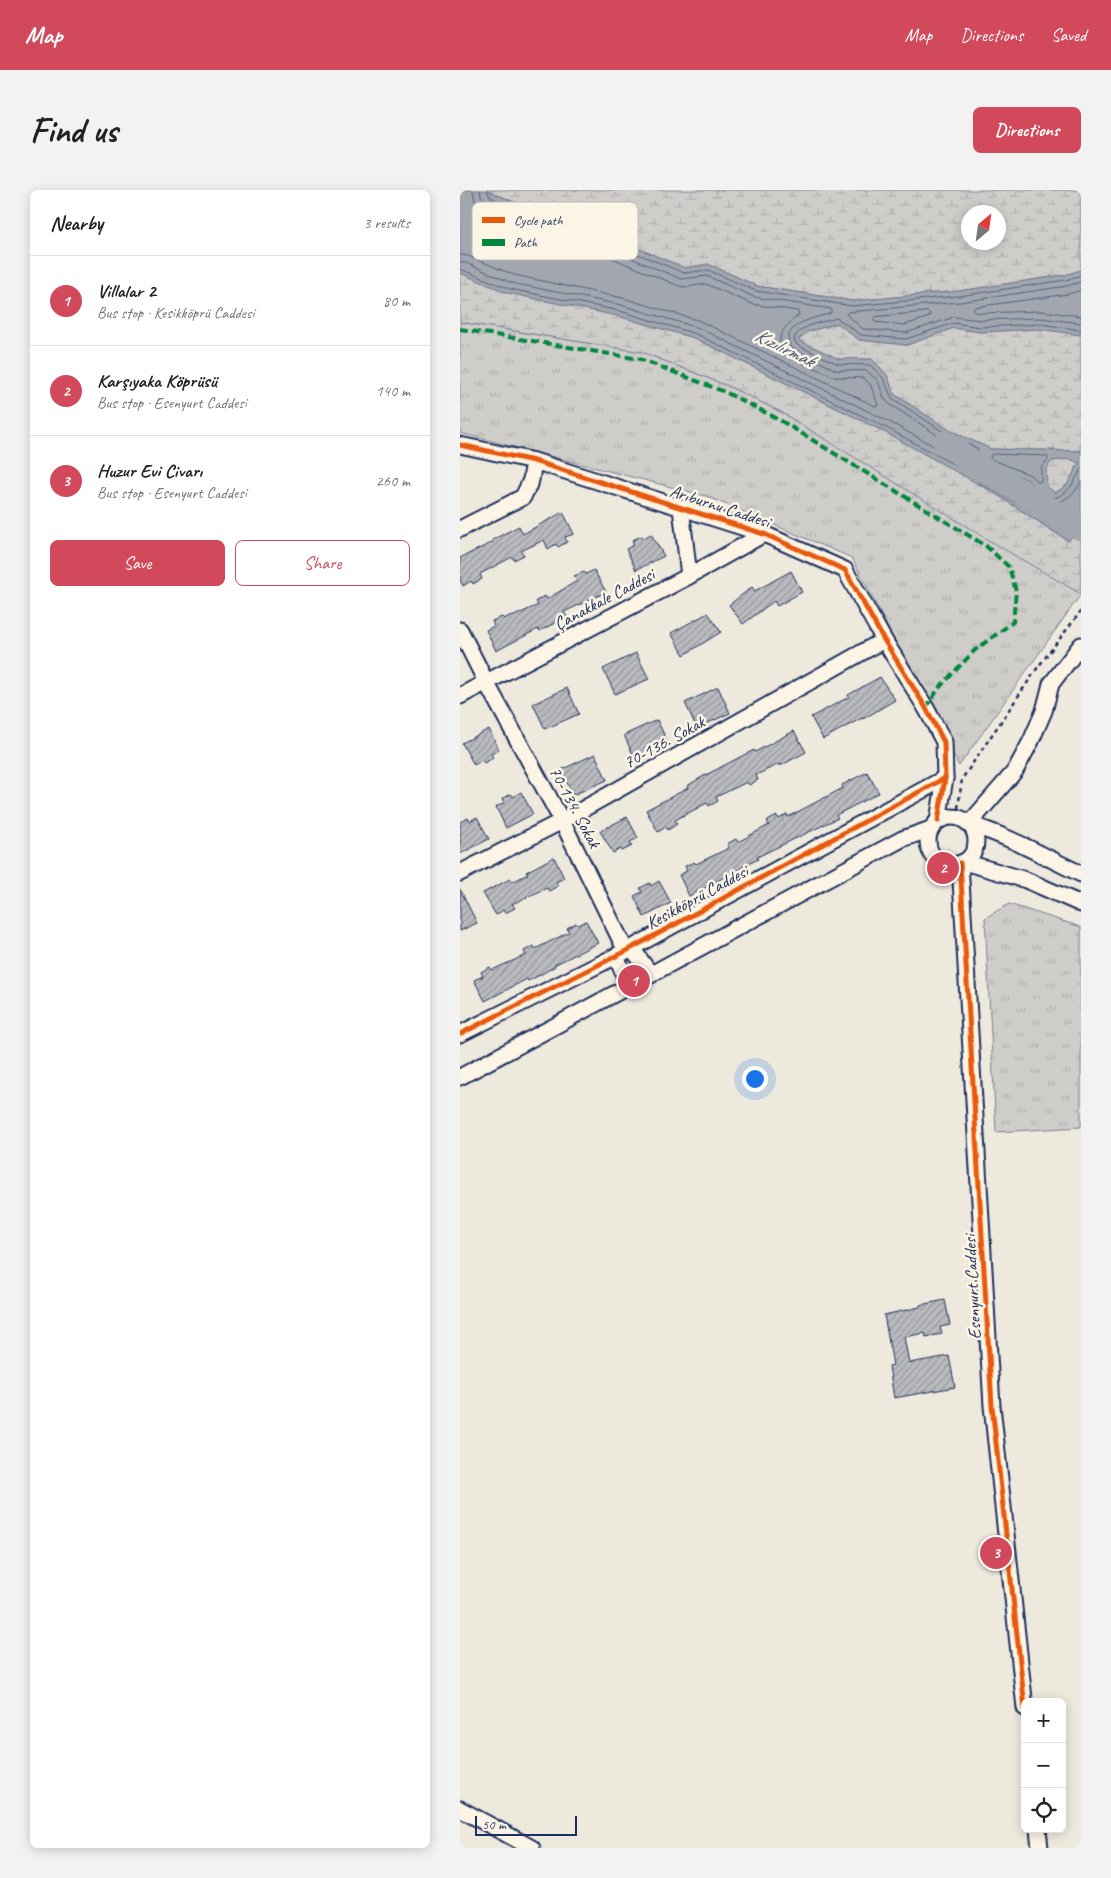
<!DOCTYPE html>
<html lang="en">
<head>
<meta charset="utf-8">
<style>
  body { margin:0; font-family:Caveat,sans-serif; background:#f2f2f2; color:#222 }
  .controls { position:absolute; right:15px; bottom:15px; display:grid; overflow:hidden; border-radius:8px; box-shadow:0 2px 12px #0003 }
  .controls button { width:45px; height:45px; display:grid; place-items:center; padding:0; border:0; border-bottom:1px solid #e0e0e0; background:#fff; color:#222; font:25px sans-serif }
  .compass { position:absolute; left:501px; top:15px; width:45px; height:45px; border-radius:50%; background:#fff; box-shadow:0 2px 12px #0003; rotate:29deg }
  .scale { position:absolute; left:15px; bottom:12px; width:102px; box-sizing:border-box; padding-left:5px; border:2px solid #1b2f5e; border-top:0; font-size:14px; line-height:18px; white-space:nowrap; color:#1b2f5e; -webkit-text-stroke:4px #fcf5e5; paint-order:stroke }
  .you { position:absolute; left:294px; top:888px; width:18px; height:18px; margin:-12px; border:4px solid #fff; border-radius:50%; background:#1a73e8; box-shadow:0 0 0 8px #1a73e833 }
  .badge { display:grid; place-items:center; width:32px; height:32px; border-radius:50%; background:#d1495b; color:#fff; font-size:16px; font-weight:700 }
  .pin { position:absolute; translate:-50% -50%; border:2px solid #fff; box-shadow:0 1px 5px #0006 }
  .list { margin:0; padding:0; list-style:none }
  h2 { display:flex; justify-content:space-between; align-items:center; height:65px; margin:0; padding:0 20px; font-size:21px }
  h2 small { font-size:16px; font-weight:400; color:#767676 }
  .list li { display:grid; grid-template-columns:32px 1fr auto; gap:15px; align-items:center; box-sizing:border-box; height:90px; padding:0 20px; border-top:1px solid #e0e0e0 }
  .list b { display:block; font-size:19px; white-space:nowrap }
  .list p { margin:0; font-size:16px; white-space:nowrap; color:#767676 }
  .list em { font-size:16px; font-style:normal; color:#767676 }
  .actions { display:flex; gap:10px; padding:15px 20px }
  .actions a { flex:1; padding:11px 0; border:1px solid #d1495b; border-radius:8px; text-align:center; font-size:18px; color:#d1495b }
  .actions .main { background:#d1495b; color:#fff }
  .icon { flex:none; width:28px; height:28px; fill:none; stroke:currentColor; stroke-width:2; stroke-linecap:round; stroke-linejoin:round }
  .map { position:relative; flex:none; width:621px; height:1658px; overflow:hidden; border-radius:8px }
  header { display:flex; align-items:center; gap:30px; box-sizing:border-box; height:70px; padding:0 25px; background:#d1495b; color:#fff }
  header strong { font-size:24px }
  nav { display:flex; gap:28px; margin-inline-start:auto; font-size:18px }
  .intro { display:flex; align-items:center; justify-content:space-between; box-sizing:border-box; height:120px; padding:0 30px }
  h1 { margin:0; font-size:35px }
  .button { padding:12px 22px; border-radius:8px; background:#d1495b; color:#fff; font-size:18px; font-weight:700 }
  main { display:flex; gap:30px; padding:0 30px }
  aside { flex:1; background:#fff; border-radius:8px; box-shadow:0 2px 12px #0003 }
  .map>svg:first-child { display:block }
  .grass { fill:url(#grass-tufts); stroke:#757e94 }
  .wetland { fill:url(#wetland-marsh); stroke:#757e94; fill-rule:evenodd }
  .water { fill:#a2a7af; stroke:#6c778f; fill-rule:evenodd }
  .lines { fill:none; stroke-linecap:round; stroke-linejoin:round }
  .shore { stroke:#515f7e; stroke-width:1 }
  .river { stroke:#a2a7af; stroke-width:25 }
  .building { fill:url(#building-hatch); stroke:#1b2f5e }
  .minor-casing { stroke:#1b2f5e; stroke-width:19 }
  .path { stroke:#1b2f5e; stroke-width:2.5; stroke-dasharray:4 4; stroke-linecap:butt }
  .minor { stroke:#fcf5e5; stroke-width:15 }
  .quiet { stroke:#00873e; stroke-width:4; stroke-dasharray:8 4; stroke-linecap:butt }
  .cycleway-casing { stroke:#fcf5e5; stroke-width:8 }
  .cycleway { stroke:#e8590c; stroke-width:5 }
  .labels { text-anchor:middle; stroke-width:5; stroke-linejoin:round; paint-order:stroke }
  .street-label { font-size:18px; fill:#1b2f5e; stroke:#fcf5e5 }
  .water-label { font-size:19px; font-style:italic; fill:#445376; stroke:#fcf5e5 }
  .key { fill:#fcf5e5; stroke:#b8babc; stroke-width:1 }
  .key-label { font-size:14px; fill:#1b2f5e }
</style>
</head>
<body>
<header>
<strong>Map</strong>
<nav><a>Map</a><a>Directions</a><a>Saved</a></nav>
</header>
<div class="intro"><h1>Find us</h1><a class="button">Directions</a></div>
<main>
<aside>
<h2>Nearby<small>3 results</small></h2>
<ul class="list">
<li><span class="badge">1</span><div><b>Villalar 2</b><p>Bus stop · Kesikköprü Caddesi</p></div><em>80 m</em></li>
<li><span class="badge">2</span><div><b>Karşıyaka Köprüsü</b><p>Bus stop · Esenyurt Caddesi</p></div><em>140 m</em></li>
<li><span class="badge">3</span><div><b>Huzur Evi Civarı</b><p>Bus stop · Esenyurt Caddesi</p></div><em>260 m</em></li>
</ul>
<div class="actions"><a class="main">Save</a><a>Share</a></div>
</aside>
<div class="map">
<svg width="621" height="1658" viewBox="0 0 621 1658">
  <defs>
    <pattern id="grass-tufts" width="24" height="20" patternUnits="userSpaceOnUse" patternTransform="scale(1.25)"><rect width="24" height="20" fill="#cfcdca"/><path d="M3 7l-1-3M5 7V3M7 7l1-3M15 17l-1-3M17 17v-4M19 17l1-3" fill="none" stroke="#b1b0b0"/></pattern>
    <pattern id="wetland-marsh" width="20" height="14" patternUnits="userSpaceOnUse" patternTransform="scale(1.25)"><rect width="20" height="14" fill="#cfcdca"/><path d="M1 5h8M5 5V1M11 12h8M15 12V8" fill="none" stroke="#b1b0b0"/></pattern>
    <pattern id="building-hatch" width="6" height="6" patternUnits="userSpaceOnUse" patternTransform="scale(1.25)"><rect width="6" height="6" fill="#babbbe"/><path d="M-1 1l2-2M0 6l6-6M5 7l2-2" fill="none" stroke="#96989e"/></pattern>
  </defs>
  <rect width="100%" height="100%" fill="#eee9dd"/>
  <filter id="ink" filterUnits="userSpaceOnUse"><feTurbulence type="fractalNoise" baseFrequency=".02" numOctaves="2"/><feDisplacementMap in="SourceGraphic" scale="10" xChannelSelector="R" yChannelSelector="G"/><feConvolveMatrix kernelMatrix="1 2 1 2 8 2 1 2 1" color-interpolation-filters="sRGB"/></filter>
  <g filter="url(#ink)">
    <g class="grass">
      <polygon points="0,132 182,162 268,196 321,222 621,404 499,576 392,368 246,306 0,243"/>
      <polygon points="549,714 621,737 621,937 536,942 525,728"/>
    </g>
    <g class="wetland">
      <path d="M27,0H621V80L605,85L499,101L393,111L297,96L248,74L225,78L124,36L99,32ZM508,22H538V52H508Z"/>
      <polygon points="0,83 48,103 158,126 234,148 421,240 531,301 608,351 621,332 621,404 530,351 321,222 268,196 182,162 0,132"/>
      <polygon points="378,133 399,150 447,155 494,138 520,142 580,139 621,145 621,261 531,259 491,241 434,204 427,185 412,169 379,169 338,150 347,142"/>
      <polygon points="515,267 568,290 585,309 573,323 518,291 523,287 511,285"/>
      <polygon points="610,269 619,273 607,295 595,303 587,297 585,279 592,271"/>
    </g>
    <path class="water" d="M0,0H27L99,32L124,36L225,78L248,74L297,96L392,111L499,101L605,85L621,80V145L580,139L520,142L494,138L447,155L399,150L377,133L347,142L338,150L379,169H412L427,185L434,204L491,241L531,259L621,261V332L609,351L531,301L421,240L234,148L158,126L48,103L0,83ZM515,267L568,290L585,309L573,323L518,292L523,287L511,284ZM610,269L619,273L607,295L595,303L587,297L586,279L592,271Z"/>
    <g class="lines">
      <g class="shore">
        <polyline points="27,0 30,7 98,37 123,41 224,83 248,80 296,101 392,116 499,106 606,90 621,85"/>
        <path d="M0,65L8,66L54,85L163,108L240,131L415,216L418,215L411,196L404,188L374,187L331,167C309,153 324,136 339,125L338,121L292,114L246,94L226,97L219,96L119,54L93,50L22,18L15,11L13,0"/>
        <path d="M0,72L6,73L52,93L161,115L239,138L426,230L499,270L503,269L505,262L504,259L485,250L428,213L424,208L418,191L407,181L376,180L330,157L328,148C332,131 356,128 371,123V119L294,107L247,86L221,89L121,47L95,43L26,12L21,6L20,0"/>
        <path d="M0,79L50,99L160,121L236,144L423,236L504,280L507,279L511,266L518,262L517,258L488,245L432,208L423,188L410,175L378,174L337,155L334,150C337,135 364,132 377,128L401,145L446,149L494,133L520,137L581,134L621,140"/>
        <polyline points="621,92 607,96 500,112 388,122 386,124 403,139 446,143 494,127 521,130 581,128 621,133"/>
        <polyline points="621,100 608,104 515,117 513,120 514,122 521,123 580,121 621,126"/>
        <polygon points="468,122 470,124 469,127 445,135 415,132 413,130 415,127"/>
        <polygon points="533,264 587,266 588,269 581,278 581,291 578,292 570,285 531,269 530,266"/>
        <path d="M621,279C614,292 607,308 590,308L579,324L606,343L616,332L621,330"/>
        <path d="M621,292C611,311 598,309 589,323L605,334L613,326L621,324"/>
      </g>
      <polyline class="river" points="486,253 510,271 621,338"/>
    </g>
    <g class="building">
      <polygon points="103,322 114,344 105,347 107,352 98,357 96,354 88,359 84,350 61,361 64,365 54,370 52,367 20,384 22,389 13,394 11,391 3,396 0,390 0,368 33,352 32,350 59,336 63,344"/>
      <polygon points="191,344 204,366 176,380 166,359 174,355 172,350 182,346 184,348"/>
      <polygon points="134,380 146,402 104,422 107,427 79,441 78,439 36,461 26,440 34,436 32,431 42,427 44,429 51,425 52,427 78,415 76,411 85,406 87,409 117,391 114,386 124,382 126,384"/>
      <polygon points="331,381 342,402 317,416 314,411 283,434 269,415 292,397 295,401"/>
      <polygon points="248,423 261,442 224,465 211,443"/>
      <polygon points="176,463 189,489 155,504 143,479"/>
      <polygon points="420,487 435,510 403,529 402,528 363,549 351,527 389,507 388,505"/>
      <polygon points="258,497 270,523 237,538 225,513"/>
      <polygon points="107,498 119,524 85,539 73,514"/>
      <polygon points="197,530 209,555 176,571 164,545"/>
      <polygon points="29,539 39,560 31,564 33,568 24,573 22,570 14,575 2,553"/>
      <polygon points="334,541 346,562 320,576 319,574 296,585 298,590 289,595 287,592 256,607 258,611 249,616 247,613 215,630 217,634 208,640 206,637 198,642 186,620 228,598 227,596 242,587 282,566 294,560 295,562"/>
      <polygon points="135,564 147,590 113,605 101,580"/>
      <polygon points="407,582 419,603 376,625 378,628 297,667 298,669 229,706 219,685 227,681 225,676 234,672 236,674 269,658 267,654 276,649 278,652 309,635 307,631 317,626 319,629 327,624 328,627 383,598 382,595"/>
      <polygon points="61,602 73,624 46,638 36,617 44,613 42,609 51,604 53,607"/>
      <polygon points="17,627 29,649 0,664 0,632 8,628 10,631"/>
      <polygon points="167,627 178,648 170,652 172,656 162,661 161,659 153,663 140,641"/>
      <polygon points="94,667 104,688 96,692 98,696 89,701 87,698 52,714 55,718 45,723 43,720 36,725 23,703 50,689 52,692 68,684 66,682"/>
      <polygon points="199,691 211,713 184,727 174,706 182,702 180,698 190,693 191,696"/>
      <polygon points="0,699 17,733 0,741"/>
      <polygon points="126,731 138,753 94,775 95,776 80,785 68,791 67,789 25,811 14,790 23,786 21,782 30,777 32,780 66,765 64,761 74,756 75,759 109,742 107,738 116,733 118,735"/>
      <polygon points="485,1110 490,1135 480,1137 482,1144 466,1147 465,1143 444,1147 449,1173 489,1166 495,1197 434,1208 429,1176 433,1175 424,1125 460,1117 460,1115"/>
    </g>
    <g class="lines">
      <g class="minor-casing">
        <g id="minor">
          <polyline points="0,255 74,271 304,344 385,380 424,450 466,518 484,552 485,588 478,631"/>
          <polyline points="221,318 229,386"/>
          <polyline points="0,339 63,307 71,290 74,271"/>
          <polyline points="0,440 26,492 102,631 166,761"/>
          <polyline points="0,506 229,386 304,344"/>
          <circle cx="492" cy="651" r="24"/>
          <polyline points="509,634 555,581 571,551 584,521 591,494 621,455"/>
          <path d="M511,635C549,646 585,667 621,684"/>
          <polyline points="504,672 566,690 621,714"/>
          <polyline points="500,673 532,1216 565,1518"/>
          <polyline points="0,683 102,631 424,450"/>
          <polyline points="172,758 191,785"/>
          <polyline points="156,766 169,796"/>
          <polyline points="0,844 166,761 485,588"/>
          <polyline points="0,887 442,649 471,639"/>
          <polyline points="0,1619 72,1658"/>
          <polyline points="578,1639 580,1658"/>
        </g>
      </g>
      <polyline class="path" points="497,626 502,589 578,477 621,421"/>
      <use href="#minor" class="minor"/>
      <polyline class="quiet" points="0,139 180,169 265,202 318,229 526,356 549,377 556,401 553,432 515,460 479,498 466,518"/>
      <g class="cycleway-casing">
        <g id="cycleway">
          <polyline points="0,255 74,271 304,344 385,380 424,450 466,518 484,552 485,588 478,631"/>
          <polyline points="500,673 532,1216 565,1518"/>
          <polyline points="0,844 166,761 485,588"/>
        </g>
      </g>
      <use href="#cycleway" class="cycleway"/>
    </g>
  </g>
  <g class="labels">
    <g class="street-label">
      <text transform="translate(260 316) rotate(18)" y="6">Arıburnu Caddesi</text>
      <text transform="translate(144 409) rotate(-28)" y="6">Çanakkale Caddesi</text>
      <text transform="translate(204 552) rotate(-29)" y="6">70-136. Sokak</text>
      <text transform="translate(115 617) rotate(62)" y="6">70-134. Sokak</text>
      <text transform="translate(237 707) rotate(-29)" y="6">Kesikköprü Caddesi</text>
      <text transform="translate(512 1097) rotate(-93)" y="6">Esenyurt Caddesi</text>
    </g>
    <g class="water-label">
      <text transform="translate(325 157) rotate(26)" y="7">Kızılırmak</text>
    </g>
  </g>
  <rect x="12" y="12" width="166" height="58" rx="8" class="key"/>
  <rect x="22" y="27" width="23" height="6" fill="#e8590c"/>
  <rect x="22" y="49" width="23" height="7" fill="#00873e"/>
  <g class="key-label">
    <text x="54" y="35">Cycle path</text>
    <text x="54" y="57">Path</text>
  </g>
</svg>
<div class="controls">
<button>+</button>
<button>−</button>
<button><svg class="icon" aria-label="locate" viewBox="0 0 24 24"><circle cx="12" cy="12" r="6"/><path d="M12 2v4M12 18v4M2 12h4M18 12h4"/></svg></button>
</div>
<svg class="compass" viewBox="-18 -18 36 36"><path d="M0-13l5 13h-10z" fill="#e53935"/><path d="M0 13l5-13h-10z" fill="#767676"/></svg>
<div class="scale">50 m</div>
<div class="you"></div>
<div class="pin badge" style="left:174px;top:791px">1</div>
<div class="pin badge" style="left:483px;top:678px">2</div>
<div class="pin badge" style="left:536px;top:1363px">3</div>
</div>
</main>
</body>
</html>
